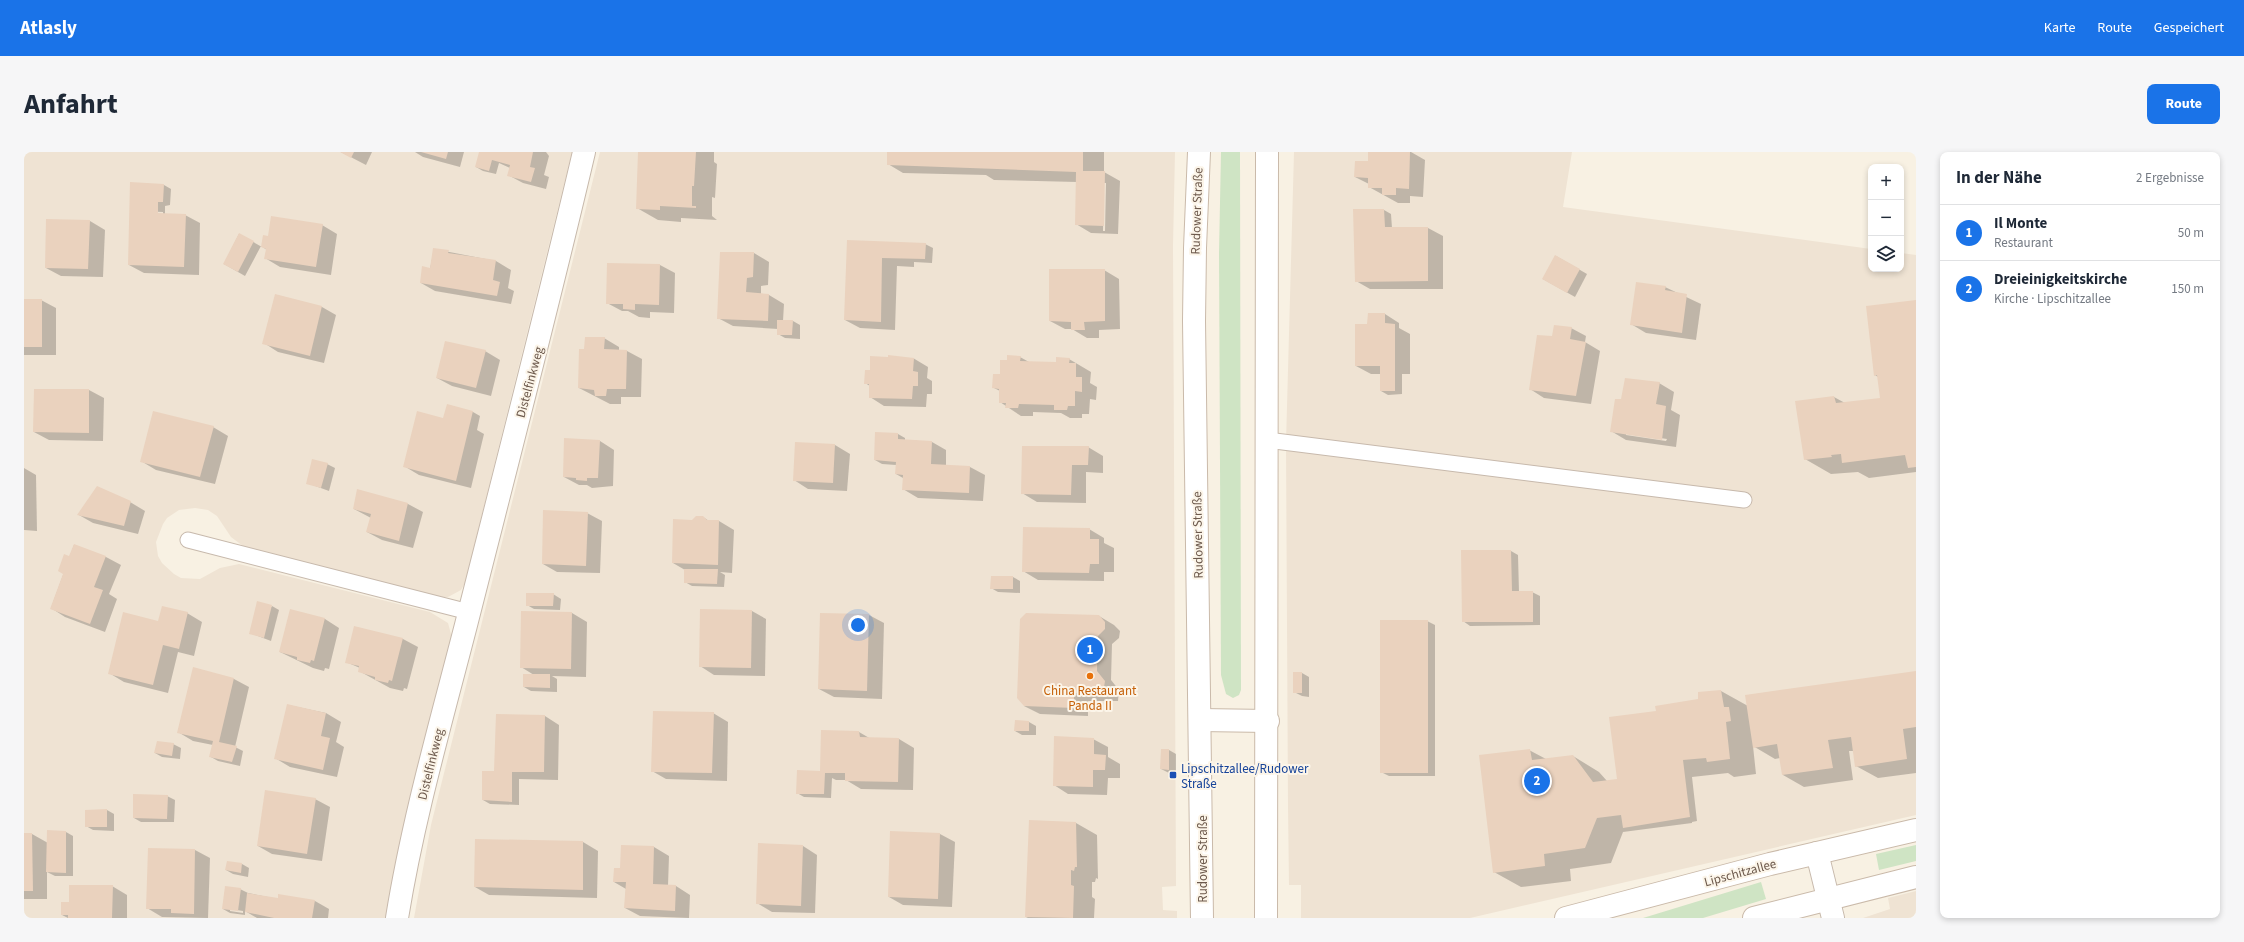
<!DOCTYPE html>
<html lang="de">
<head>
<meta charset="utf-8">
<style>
  body { margin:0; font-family:"Source Sans 3",sans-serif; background:#f6f6f7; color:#1f2937 }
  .controls { position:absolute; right:12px; top:12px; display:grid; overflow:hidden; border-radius:8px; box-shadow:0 2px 6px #0003 }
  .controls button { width:36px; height:36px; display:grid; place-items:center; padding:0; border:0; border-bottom:1px solid #e0e1e3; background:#fff; color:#1f2937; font:20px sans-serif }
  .you { position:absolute; left:834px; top:473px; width:14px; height:14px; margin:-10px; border:3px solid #fff; border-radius:50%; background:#1a73e8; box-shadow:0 0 0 6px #1a73e833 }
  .badge { display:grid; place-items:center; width:26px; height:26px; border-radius:50%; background:#1a73e8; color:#fff; font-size:13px; font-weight:700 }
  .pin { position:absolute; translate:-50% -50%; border:2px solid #fff; box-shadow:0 1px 4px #0006 }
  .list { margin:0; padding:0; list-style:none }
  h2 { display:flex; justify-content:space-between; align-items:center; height:52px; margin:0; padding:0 16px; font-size:17px }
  h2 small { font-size:13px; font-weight:400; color:#747a83 }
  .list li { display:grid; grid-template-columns:26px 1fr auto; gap:12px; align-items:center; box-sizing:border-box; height:56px; padding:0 16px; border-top:1px solid #e0e1e3 }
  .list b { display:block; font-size:15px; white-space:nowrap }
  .list p { margin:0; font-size:13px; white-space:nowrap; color:#747a83 }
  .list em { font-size:13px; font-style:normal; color:#747a83 }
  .icon { flex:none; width:22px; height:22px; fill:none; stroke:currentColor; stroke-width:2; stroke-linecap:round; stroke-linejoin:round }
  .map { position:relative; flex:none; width:1892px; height:766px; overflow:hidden; border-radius:8px }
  header { display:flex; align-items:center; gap:24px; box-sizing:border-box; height:56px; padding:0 20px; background:#1a73e8; color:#fff }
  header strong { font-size:19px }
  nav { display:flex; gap:22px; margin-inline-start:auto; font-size:14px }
  .intro { display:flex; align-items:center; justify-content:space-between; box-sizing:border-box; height:96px; padding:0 24px }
  h1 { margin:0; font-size:28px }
  .button { padding:10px 18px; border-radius:8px; background:#1a73e8; color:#fff; font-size:14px; font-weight:700 }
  main { display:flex; gap:24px; padding:0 24px }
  aside { flex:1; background:#fff; border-radius:8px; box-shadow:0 2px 6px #0003 }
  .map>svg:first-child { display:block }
  .residential { fill:#efe3d3 }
  .green { fill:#cfe4c4 }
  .shadow { fill:#0003; fill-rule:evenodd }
  .building { fill:#ead2be }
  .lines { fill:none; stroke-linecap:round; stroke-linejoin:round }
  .lane-casing { stroke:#c7b9ac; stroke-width:17 }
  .street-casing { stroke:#c7b9ac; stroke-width:24 }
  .secondary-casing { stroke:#cabaaa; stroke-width:24 }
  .lane { stroke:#fff; stroke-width:15 }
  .street { stroke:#fff; stroke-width:22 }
  .secondary { stroke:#fff; stroke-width:22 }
  .food-dot { fill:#e8710a; stroke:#fcf5e9; stroke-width:1.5 }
  .transit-dot { fill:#1a4fb4; stroke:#fcf5e9; stroke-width:1.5 }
  .labels { text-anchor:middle; stroke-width:4; stroke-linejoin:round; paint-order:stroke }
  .street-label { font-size:13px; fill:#6d5a4d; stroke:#fcf5e9 }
  .food-label { font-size:13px; fill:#c56008; stroke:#fcf5e9 }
  .transit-label { font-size:13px; fill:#164399; stroke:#fcf5e9; text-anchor:start }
</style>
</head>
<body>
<header>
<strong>Atlasly</strong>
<nav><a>Karte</a><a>Route</a><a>Gespeichert</a></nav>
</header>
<div class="intro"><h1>Anfahrt</h1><a class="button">Route</a></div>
<main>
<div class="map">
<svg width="1892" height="766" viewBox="0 0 1892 766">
  <rect width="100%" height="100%" fill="#f8f1e3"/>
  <g class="residential">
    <polygon points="0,0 548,0 441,431 437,438 424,445 418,445 223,397 207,385 193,364 184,358 171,356 155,358 143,366 139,372 132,390 134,404 138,411 150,422 157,426 176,427 196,416 215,412 406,460 424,471 428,486 364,766 0,766"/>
    <polygon points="576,0 1151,0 1149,94 1152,734 1138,735 1139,758 1153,759 1153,766 390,766 407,673"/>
    <polygon points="1270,0 1548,0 1539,55 1847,97 1847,117 1877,117 1877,101 1892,103 1892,663 1446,766 1277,766 1277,733 1265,733 1264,654 1262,291"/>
    <polygon points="1892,739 1892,766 1839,766 1866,757 1864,746"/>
  </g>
  <g class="green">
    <polygon points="1197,0 1216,0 1217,538 1215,543 1209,546 1202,542 1197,523 1195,101"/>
    <polygon points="1892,693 1892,709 1855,718 1852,702"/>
    <polygon points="1737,730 1742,747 1679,766 1619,766"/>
  </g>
  <g class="shadow">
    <polygon points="317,0 348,0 342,13"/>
    <polygon points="391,0 440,0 436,15 399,5"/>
    <polygon points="456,0 522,0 525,4 520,23 525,25 522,37 499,31 484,23 486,16 475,11 472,22 459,19 452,15"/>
    <polygon points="615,0 690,0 690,10 693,12 691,46 688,45 688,64 693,68 657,66 657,70 634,68 613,56"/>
    <path d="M864,0H1080V20L1096,29L1094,82L1067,81L1052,72L1053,30L970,28L962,23L879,21L864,12ZM1080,31H1082L1081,79H1079Z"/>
    <polygon points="1345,0 1387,0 1401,8 1399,45 1386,44 1386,51 1374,51 1345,35 1345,32 1331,25 1345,10"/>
    <path d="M107,31L140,33L147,37L146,53L141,54V62L161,63L176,71L175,123L120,121L105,113ZM112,59L139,60V62L112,61Z"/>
    <polygon points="1360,58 1367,62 1368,76 1404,76 1419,84 1419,137 1346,137 1332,129"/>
    <polygon points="66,69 81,78 79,125 37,124 22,116"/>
    <polygon points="298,73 313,82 307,123 256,115 241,106 243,98 237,94 221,124 200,112 215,82 238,95 245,85"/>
    <polygon points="824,89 901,92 909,96 908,111 890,110 890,115 873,114 871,178 836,176 821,168"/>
    <polygon points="410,97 472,109 487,118 484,136 490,139 487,152 411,139 397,131 406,117"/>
    <polygon points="730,101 745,110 744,133 737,134 737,142 745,143 760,152 759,169 769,169 776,173 776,187 761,186 754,182 754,177 709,174 694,166"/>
    <polygon points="1532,104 1563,122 1551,145 1519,127"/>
    <polygon points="584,112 636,113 651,121 650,161 626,160 626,166 615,165 604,159 598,159 583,151"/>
    <polygon points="1080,118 1095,127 1096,177 1075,178 1075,186 1063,186 1048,177 1041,177 1026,169"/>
    <polygon points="1641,135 1677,152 1672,188 1622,181 1607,172"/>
    <polygon points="252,143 298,155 312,163 300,211 254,200 240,191"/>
    <polygon points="0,148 17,148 32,156 32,203 0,203"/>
    <polygon points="1892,149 1892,320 1845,326 1834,320 1807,322 1781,307 1772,250 1810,245 1821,251 1857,247 1854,225 1851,223"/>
    <polygon points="1361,162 1375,171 1375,176 1386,182 1386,222 1378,222 1378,242 1364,243 1357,239 1357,222 1347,222 1332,214 1344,173"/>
    <polygon points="1547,176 1562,184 1561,190 1576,199 1567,252 1520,246 1506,237 1529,185"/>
    <polygon points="580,186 595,195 595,199 603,199 618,207 617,245 597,245 597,252 586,252 555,236 561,198"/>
    <polygon points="461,199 476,208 467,244 428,234 413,226"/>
    <polygon points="996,205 1005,210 1033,211 1045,207 1067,220 1066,231 1073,235 1072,248 1066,247 1065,262 1058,262 1058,266 1046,266 1037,261 1009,260 1009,264 997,264 976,250 976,239 970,236 984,209"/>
    <polygon points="889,206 904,215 903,226 908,229 908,242 903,242 902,255 860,254 846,245 846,234 841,231 847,219"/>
    <path d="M1635,231L1650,240L1647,258L1656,263L1652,295L1602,288L1587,279ZM1602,281L1643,287L1642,289L1602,283Z"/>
    <polygon points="11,238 65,238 80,246 79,289 25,288 10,280"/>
    <polygon points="424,253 449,260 456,264 453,278 460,282 447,336 395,323 380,314 425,268"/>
    <polygon points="189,275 204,284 191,332 132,318 117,309"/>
    <polygon points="874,282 881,286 881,288 908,290 922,298 922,314 946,315 961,323 959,349 894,346 879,337 879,326 872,322 872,313 858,312 851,308"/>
    <polygon points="576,289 590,298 589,334 568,336 563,333 555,333 540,325"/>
    <polygon points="811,293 826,302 823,339 784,337 770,328"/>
    <polygon points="1064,295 1079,304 1079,321 1062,320 1062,351 1013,350 998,341"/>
    <polygon points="303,312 311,316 305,339 283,331"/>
    <polygon points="0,316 12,323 13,379 0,378"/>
    <polygon points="334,338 384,352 399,360 389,396 358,388 343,380 347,366 330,357"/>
    <polygon points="106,350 121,359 114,382 69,371 55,363"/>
    <polygon points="563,361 578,369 576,421 533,420 519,412"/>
    <polygon points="679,365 685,369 695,369 710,378 708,421 696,420 701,423 700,435 668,434 661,430 661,418 649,411 669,369"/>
    <polygon points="1065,377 1080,386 1080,391 1090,396 1090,420 1080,420 1080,429 1014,428 999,419"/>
    <polygon points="50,393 82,405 97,413 85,442 93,447 81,480 41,465 27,456"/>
    <polygon points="1438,399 1487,399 1494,403 1495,440 1508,440 1516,444 1516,473 1446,474 1439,469"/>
    <polygon points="989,425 996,429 996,441 974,440 967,436"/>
    <polygon points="529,442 537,447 536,458 510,457 503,453"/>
    <polygon points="248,454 255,458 247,489 226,481"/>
    <polygon points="267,459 301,467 315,476 305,517 301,516 300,519 289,516 256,500"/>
    <polygon points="728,459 742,467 741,524 690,523 676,514"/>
    <polygon points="498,460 548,461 563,470 562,525 528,524 533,527 533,540 507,539 500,535 510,523 497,515"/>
    <polygon points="163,461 178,470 170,504 154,500 144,541 100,530 85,521 135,470"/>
    <polygon points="797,462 845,463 860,471 858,547 810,545 795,537"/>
    <polygon points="1075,464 1090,473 1096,479 1095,486 1088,492 1087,528 1095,538 1094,549 1064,549 1064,564 1016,562 1000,554"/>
    <polygon points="1403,469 1411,473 1411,624 1365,624 1357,620"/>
    <polygon points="331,475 379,487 394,495 383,537 380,536 379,539 366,536 335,519 336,516 322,510"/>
    <polygon points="170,516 210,527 225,535 211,595 219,599 216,614 194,609 187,605 189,593 169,589 154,580"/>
    <polygon points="1892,520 1892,621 1854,626 1832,614 1830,599 1825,599 1829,628 1780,635 1759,623 1756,606 1751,607 1729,594 1732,622 1710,625 1704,621 1668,625 1673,669 1668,670 1668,671 1599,680 1587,711 1546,717 1547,729 1497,735 1470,720 1505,598 1522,607 1549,604 1575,620 1583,629 1594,628 1633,560 1675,548 1697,539 1724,554"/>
    <polygon points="1270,521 1278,521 1285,525 1285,545 1278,544 1270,540"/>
    <polygon points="264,553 302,561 317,570 312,590 320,595 313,625 266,615 251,606"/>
    <polygon points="689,561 704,570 703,629 642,627 628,619"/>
    <polygon points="521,564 535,573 534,628 495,627 495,653 466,652 459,648 475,620"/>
    <polygon points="992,569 1005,570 1012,574 1012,583 998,583 991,579"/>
    <polygon points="835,580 847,587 875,587 890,596 889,638 837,637 822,628 812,628 808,626 807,646 780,645 773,641 797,620"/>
    <polygon points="1069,587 1084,595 1084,605 1096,612 1096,626 1084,626 1083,643 1044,642 1030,633"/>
    <polygon points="149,592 157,596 156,607 138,605 131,601"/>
    <polygon points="1145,598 1152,602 1152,621 1145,621 1137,617"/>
    <polygon points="143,644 151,648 150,670 117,670 110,666"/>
    <polygon points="291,647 306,655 298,709 248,702 234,694"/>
    <polygon points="83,658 90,662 90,679 69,678 62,674"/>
    <polygon points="1052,671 1073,683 1074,727 1072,726 1071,730 1068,730 1068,745 1071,747 1070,766 1004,766 1002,765"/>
    <polygon points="42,680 49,684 49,724 31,724 23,720 23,747 0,747 0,682 8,682 24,691"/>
    <polygon points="867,680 916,682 931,690 928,755 879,753 865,745"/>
    <polygon points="452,688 559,690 574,699 573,746 465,743 451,735"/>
    <polygon points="598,694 630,695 645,704 644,734 652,734 666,743 665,766 616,764 601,756 602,737 590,730 597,717"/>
    <polygon points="779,694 793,703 791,761 748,760 733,751"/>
    <polygon points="171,698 186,706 184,766 138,765 123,756"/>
    <polygon points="218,712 225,716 224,725 209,722 202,718"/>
    <polygon points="88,734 103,743 103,766 44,766 38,763 46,751"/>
    <path d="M216,737L224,741L254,747L291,749L305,757L304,766H233L221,759V763L206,761L199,757ZM206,757L219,759V761L206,759Z"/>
  </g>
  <g class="building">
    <polygon points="316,0 330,0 327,6"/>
    <polygon points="397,0 424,0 422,7"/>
    <polygon points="455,0 509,0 506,15 511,16 507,30 483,24 486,13 468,8 465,19 451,15"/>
    <polygon points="614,0 672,0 670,34 668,34 668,54 672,54 672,56 636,54 636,58 612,57"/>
    <polygon points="863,0 1059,0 1059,19 1081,19 1080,74 1051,73 1052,20 863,13"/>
    <polygon points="1344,0 1386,0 1385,37 1372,36 1372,43 1358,43 1358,36 1344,36 1344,26 1330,25 1331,9 1344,9"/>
    <polygon points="106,30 140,32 139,50 134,50 134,61 162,62 160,115 104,113"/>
    <polygon points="1329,57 1360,57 1361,75 1404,75 1404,129 1331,130"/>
    <polygon points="247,64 299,72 292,115 240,107 242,97 237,95 239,83 244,84"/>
    <polygon points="22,67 66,68 64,117 21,116"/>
    <polygon points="215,81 230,89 214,120 199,112"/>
    <polygon points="823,88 902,91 901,107 858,106 857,170 820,168"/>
    <polygon points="409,96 425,98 424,101 472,108 469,128 476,130 473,144 396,131 398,114 406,116"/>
    <polygon points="696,100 730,100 729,125 723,126 722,140 745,142 744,169 693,167"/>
    <polygon points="1531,103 1556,117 1543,141 1518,127"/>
    <polygon points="583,111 636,112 635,153 611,152 611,158 599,157 599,152 582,152"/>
    <polygon points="1025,117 1081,117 1081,169 1060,170 1061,178 1047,178 1047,170 1025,169"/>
    <polygon points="1612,130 1642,134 1641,138 1663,142 1658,181 1606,173"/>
    <polygon points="251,142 298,154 286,204 238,192"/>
    <rect x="0" y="147" width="18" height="48"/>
    <polygon points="1892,148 1892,315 1884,316 1881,303 1818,311 1817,302 1807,303 1808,305 1780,308 1771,249 1810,244 1812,251 1856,246 1853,223 1850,224 1842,154"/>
    <polygon points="1344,161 1361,161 1361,171 1371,172 1371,239 1356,239 1356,214 1331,214 1331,172 1343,172"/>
    <polygon points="753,168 769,168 768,183 753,183"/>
    <polygon points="1530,173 1548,175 1546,187 1562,190 1552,244 1505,238 1513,183 1528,184"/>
    <polygon points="561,185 581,185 580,197 603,198 602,237 583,237 582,244 571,244 570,238 554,236 555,197 560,197"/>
    <polygon points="421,189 462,198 452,236 412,226"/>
    <polygon points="864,203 890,206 889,219 894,220 894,234 889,234 888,247 845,246 845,232 840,232 841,218 846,218 846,204 864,205"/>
    <polygon points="983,203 997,204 996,209 1032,210 1032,205 1046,206 1045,211 1052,211 1052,225 1058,225 1058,240 1051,239 1051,254 1044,254 1043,258 1030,258 1030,253 995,252 994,256 981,256 982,251 975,251 975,237 968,236 969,222 976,222 976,208 983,208"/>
    <polygon points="1601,226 1636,230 1632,252 1642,254 1638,288 1586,280 1591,247 1597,247"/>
    <polygon points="10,237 65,237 65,281 9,280"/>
    <polygon points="423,252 449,259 432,329 379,315 393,259 419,266"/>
    <polygon points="129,259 190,274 176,325 116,310"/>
    <polygon points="851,280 874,281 874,287 908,289 907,312 946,314 945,341 878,338 879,323 871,322 872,310 850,308"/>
    <polygon points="540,286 576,288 574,326 563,326 563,329 552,328 552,326 539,325"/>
    <polygon points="771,290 811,292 809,331 769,329"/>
    <polygon points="998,294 1065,294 1064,313 1048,313 1047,343 997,342"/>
    <polygon points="288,307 304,311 297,336 282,332"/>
    <polygon points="73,334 107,349 100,374 53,363"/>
    <polygon points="333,337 384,351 375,389 342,380 347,362 329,357"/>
    <polygon points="519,358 564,360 562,414 518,412"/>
    <polygon points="672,364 679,364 683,368 695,368 694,413 648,411 649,367 668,368"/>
    <polygon points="999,375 1066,376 1066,387 1075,387 1075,412 1066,412 1065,421 998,420"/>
    <polygon points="50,392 82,404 70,435 79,438 66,472 26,457 39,422 34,419 40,402 45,404"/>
    <polygon points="1437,398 1487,398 1488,439 1509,439 1509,470 1438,470"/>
    <polygon points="660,417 694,417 693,432 660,431"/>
    <polygon points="967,424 989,424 989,437 966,437"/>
    <polygon points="502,441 530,441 529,454 502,454"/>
    <polygon points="233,449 248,453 240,486 225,482"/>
    <polygon points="138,454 164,460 155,497 139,493 129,533 84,522 99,460 134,469"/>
    <polygon points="266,457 301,466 290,509 287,508 286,511 273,508 273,505 255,500"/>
    <polygon points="676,457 728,458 727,516 675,515"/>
    <polygon points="497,459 548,460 547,517 496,516"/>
    <polygon points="796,461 845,462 843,539 794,537"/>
    <polygon points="1002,461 1075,463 1081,470 1081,477 1074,484 1073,519 1081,529 1079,541 1050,541 1050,556 1000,554 993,546 996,467"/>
    <rect x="1356" y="468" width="48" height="153"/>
    <polygon points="330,474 379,486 368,529 365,528 364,531 351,528 351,525 334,520 335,514 321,511"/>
    <polygon points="169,515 210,526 195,590 213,594 208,610 185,605 189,589 153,581"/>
    <polygon points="1892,519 1892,575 1879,577 1883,607 1831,615 1827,585 1804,588 1809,616 1758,623 1753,592 1729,596 1721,543"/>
    <rect x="1269" y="520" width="9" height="21"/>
    <polygon points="499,522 526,522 526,536 499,535"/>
    <polygon points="1697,538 1700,555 1705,555 1707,569 1702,570 1706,607 1683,610 1682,606 1659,608 1666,665 1599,676 1597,663 1573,666 1561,696 1520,702 1521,714 1469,721 1455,603 1506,597 1508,608 1549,603 1569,630 1593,627 1585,565 1632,559 1631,554 1674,547 1674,540"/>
    <polygon points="263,552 302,561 297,584 306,586 299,618 250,607"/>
    <polygon points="629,559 690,560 688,621 627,620"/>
    <polygon points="472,562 521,563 520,620 488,620 488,650 458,648 458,619 470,619"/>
    <polygon points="991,568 1005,569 1005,579 990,579"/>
    <polygon points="797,578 835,579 836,585 875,586 874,630 821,629 821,621 801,621 800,642 772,642 773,618 796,619"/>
    <polygon points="1030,584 1070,586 1070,602 1082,603 1081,618 1069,618 1069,635 1029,634"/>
    <polygon points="133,589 150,591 148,604 130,601"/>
    <polygon points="1137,597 1145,597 1145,618 1136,617"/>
    <polygon points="241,638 292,646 283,702 233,694"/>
    <polygon points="109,642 144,643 143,667 109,666"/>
    <polygon points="83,657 83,675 61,675 61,658"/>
    <polygon points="1005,668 1052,670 1053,715 1051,715 1050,719 1047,718 1047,733 1050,734 1049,766 1001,765"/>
    <polygon points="23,678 42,679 42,721 22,720"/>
    <polygon points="866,679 916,681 914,747 864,745"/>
    <polygon points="0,681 8,681 9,739 0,739"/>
    <polygon points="451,687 559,689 559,738 450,735"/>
    <polygon points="734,691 779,693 777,754 732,752"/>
    <polygon points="597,693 630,694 629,732 652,733 651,759 600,756 602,730 589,730 590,716 596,716"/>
    <polygon points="124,696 171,697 170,762 147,761 147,757 122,757"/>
    <polygon points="203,709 218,711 217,721 201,718"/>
    <polygon points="45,733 89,733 88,766 44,766 44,763 37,763 37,750 45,750"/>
    <polygon points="201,734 217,736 214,759 198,757"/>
    <polygon points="223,741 254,746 254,742 291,748 288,766 250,766 221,760"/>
  </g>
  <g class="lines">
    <g class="lane-casing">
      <g id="lane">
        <polyline points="1243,288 1720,348"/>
        <polyline points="164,388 445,460"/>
      </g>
    </g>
    <g class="street-casing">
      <g id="street">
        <polyline points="1793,701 1809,766"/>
        <path d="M373,766C389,667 417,570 442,473C482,315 523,158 560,0"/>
      </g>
    </g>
    <g class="secondary-casing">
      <g id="secondary">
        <polyline points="1175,0 1171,96 1170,169 1178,766"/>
        <polyline points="1176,568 1244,569"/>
        <polyline points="1242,766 1243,0"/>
        <polyline points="1542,766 1746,712 1892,678"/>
        <polyline points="1730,766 1892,725"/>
      </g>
    </g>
    <use href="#lane" class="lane"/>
    <use href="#street" class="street"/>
    <use href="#secondary" class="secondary"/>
  </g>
  <circle class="food-dot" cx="1066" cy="524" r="4"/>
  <rect class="transit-dot" x="1145" y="619" width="8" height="8" rx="2"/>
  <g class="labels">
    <g class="street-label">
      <text transform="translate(1172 59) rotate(-88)" y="5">Rudower Straße</text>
      <text transform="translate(505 230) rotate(-75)" y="5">Distelfinkweg</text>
      <text transform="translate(1173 383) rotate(-91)" y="5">Rudower Straße</text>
      <text transform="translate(406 612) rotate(-76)" y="5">Distelfinkweg</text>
      <text transform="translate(1178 707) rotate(-90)" y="5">Rudower Straße</text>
      <text transform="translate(1716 720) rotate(-15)" y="5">Lipschitzallee</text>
    </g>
    <g class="food-label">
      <text x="1066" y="543">China Restaurant<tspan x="1066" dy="15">Panda II</tspan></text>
    </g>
    <g class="transit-label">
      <text x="1157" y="621">Lipschitzallee/Rudower<tspan x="1157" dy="15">Straße</tspan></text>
    </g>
  </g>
</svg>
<div class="controls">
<button>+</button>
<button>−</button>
<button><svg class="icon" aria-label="layers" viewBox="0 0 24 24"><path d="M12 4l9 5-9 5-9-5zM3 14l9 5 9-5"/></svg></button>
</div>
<div class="you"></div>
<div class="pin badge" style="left:1066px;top:498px">1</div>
<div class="pin badge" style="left:1513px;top:629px">2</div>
</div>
<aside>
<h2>In der Nähe<small>2 Ergebnisse</small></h2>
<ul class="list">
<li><span class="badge">1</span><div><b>Il Monte</b><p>Restaurant</p></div><em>50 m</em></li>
<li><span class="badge">2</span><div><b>Dreieinigkeitskirche</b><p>Kirche · Lipschitzallee</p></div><em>150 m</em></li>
</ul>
</aside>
</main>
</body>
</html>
